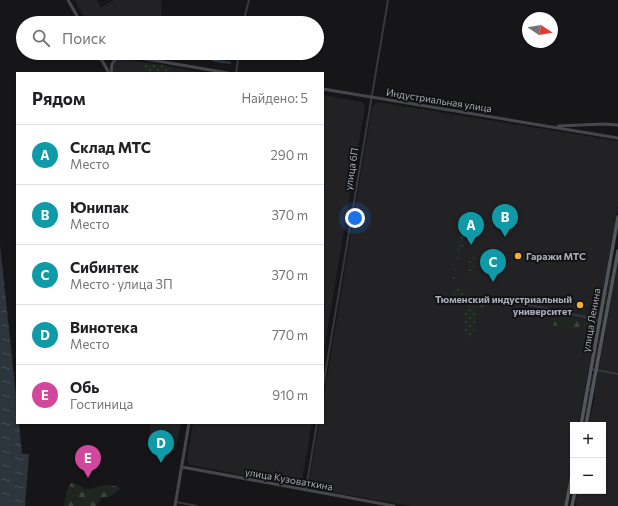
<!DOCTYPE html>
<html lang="ru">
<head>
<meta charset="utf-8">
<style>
  body { margin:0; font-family:Commissioner,sans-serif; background:#f2f2f2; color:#202124 }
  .controls { position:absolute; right:12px; bottom:12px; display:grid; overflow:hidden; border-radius:0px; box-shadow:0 1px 3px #0004 }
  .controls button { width:36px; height:36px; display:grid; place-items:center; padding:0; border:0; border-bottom:1px solid #e0e0e0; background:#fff; color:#202124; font:20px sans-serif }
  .compass { position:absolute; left:522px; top:12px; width:36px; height:36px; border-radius:50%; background:#fff; box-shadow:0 1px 3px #0004; rotate:102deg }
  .you { position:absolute; left:355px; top:218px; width:14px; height:14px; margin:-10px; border:3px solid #fff; border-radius:50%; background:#1a73e8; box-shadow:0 0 0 6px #1a73e833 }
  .badge { display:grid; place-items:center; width:26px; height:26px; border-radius:50%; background:#7e622b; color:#fff; font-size:13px; font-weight:700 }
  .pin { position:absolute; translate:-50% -33px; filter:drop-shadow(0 1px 2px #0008) }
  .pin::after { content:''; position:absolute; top:21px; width:14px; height:12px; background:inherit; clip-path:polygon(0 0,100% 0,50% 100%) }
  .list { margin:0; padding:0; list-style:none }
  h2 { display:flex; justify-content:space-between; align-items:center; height:52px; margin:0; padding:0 16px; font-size:17px }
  h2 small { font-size:13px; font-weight:400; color:#757577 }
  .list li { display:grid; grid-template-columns:26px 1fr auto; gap:12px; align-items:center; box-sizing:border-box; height:60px; padding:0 16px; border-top:1px solid #e0e0e0 }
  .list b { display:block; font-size:15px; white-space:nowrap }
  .list p { margin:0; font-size:13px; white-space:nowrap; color:#757577 }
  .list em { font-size:13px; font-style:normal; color:#757577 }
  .icon { flex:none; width:22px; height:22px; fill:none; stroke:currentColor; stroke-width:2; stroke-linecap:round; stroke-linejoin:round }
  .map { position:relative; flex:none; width:618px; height:506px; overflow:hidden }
  .search { position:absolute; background:#fff; box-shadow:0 1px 3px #0004; left:16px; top:16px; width:308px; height:44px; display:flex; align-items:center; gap:10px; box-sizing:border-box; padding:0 14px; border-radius:22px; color:#757577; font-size:15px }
  .panel { position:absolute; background:#fff; box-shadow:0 1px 3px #0004; left:16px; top:72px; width:308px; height:352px; border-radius:0px }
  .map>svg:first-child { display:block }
  .built { fill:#222225 }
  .grass { fill:url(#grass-dots) }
  .forest { fill:url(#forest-firs) }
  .water { fill:url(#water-ripples) }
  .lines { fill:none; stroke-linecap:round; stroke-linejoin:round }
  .minor { stroke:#37383d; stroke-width:2 }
  .secondary { stroke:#45474d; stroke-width:3 }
  .primary { stroke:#53555c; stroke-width:3.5 }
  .poi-dot { fill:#f2b134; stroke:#111113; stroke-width:1.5 }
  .labels { text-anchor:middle; stroke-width:3.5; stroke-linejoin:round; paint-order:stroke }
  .street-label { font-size:10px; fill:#a8adb8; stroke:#111113 }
  .poi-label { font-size:10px; font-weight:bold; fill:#a8adb8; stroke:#111113; text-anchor:start }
</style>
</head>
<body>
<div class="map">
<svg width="618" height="506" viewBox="0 0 618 506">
  <defs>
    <pattern id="grass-dots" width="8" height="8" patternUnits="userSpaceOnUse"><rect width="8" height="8" fill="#1e261f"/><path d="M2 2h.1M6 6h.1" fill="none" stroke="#3c433d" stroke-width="1.8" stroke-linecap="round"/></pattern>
    <pattern id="forest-firs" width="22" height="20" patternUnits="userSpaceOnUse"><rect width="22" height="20" fill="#1e261f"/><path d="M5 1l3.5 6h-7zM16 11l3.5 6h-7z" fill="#3c433d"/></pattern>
    <pattern id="water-ripples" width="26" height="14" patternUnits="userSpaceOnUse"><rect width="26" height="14" fill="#2c353c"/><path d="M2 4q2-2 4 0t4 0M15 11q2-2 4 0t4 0" fill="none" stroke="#485056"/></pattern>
  </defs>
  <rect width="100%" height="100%" fill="#161618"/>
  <g class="built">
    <polygon points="75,0 97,0 101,7 114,0 161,0 162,17 154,23 87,23"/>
    <polygon points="121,59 147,63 206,73 114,73 113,69 114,63"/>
    <polygon points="323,95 362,102 365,107 323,355"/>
    <polygon points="377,102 618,141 618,206 579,421 577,425 573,425 573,455 564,506 412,506 312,489 310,487 309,482 319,423 323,423 323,401 372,107"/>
    <polygon points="618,263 618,506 576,506 577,491 603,491 603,425 589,425 595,395 595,390"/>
    <polygon points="151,423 181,423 175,451 147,447"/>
    <polygon points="193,423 312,423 301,486 190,465 187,460"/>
  </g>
  <g class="grass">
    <polygon points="148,63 169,66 171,70 170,73 143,73 144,65"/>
    <polygon points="461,229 467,230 464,248 460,247 458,260 456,260 455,269 457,270 454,284 452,284"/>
    <polygon points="475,257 476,257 472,278 468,276 469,258 473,258"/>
    <polygon points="610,275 611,275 595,366 594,366"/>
    <polygon points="455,288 462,289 469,295 468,300 464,302 462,305 451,303"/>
    <polygon points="482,300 489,303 485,309 478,308 477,310 474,336 472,338 465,337 462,331 465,321 464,314 466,307 473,307 480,301"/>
    <polygon points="592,374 594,374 585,420 584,420"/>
  </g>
  <g class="forest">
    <polygon points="555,316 580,321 579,329 578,330 553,325"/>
    <polygon points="583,321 592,323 591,331 582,330"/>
    <path d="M71,483C78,482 82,490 89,489C93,489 96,487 99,486C105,485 113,485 119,487L120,489L111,496L102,498L96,506H64L66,492Z"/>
  </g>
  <g class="water">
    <polygon points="160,53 201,53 203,56 231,62 231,64 220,63 210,60 199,59"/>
    <polygon points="0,245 17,404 17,423 19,423 22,454 29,454 25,506 0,506"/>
  </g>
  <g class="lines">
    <g class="minor">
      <polyline points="243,23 249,0"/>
      <polyline points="236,73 239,53"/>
      <polyline points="480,298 500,302 507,300 599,320"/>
      <polyline points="591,369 618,374"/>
      <polyline points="323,387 388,0"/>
      <polyline points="306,489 317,423"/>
      <polyline points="176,502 197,506"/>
    </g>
    <g class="secondary">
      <polyline points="68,0 81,23"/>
      <polyline points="98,53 109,73"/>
      <polyline points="101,60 111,55 123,55 228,73"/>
      <path d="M112,73C110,64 114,58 123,57"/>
      <polyline points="323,89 618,138"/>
      <polyline points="558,126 603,124 618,125"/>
      <polyline points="182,467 394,506"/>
      <polyline points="175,506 189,423"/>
    </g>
    <g class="primary">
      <polyline points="581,425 618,217"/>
      <polyline points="586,425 618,251"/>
      <polyline points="566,506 573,469"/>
      <polyline points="572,506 575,491"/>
    </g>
  </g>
  <g class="poi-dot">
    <circle cx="518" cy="256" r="4"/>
    <circle cx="580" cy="305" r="4"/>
  </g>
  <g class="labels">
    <g class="street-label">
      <text transform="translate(439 100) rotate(9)" y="4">Индустриальная улица</text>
      <text transform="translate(351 169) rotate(-81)" y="4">улица 6П</text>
      <text transform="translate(591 320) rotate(-80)" y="4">улица Ленина</text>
      <text transform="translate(289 479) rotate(10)" y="4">улица Кузоваткина</text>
    </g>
    <g class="poi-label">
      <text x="526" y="260">Гаражи МТС</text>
      <text x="572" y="303" text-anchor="end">Тюменский индустриальный<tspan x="572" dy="12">университет</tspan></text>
    </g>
  </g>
</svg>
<div class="controls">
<button>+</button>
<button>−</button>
</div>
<svg class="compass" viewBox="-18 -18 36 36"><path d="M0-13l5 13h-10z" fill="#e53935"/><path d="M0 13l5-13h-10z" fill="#757577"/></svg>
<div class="you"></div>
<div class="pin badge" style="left:471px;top:245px;background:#0f9aa8">A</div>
<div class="pin badge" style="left:505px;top:237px;background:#0f9aa8">B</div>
<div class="pin badge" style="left:493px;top:282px;background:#0f9aa8">C</div>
<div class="pin badge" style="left:161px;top:463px;background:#0f9aa8">D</div>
<div class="pin badge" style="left:88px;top:478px;background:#d1479c">E</div>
<div class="search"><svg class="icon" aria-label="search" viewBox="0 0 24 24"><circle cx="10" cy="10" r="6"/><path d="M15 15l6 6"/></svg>Поиск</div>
<section class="panel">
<h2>Рядом<small>Найдено: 5</small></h2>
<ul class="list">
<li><span class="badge" style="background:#0f9aa8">A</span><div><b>Склад МТС</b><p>Место</p></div><em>290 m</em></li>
<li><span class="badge" style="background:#0f9aa8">B</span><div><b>Юнипак</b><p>Место</p></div><em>370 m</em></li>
<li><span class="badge" style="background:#0f9aa8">C</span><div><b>Сибинтек</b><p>Место · улица 3П</p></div><em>370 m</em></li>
<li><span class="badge" style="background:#0f9aa8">D</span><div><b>Винотека</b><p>Место</p></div><em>770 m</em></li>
<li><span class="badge" style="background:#d1479c">E</span><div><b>Обь</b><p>Гостиница</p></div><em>910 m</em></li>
</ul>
</section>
</div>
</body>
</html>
